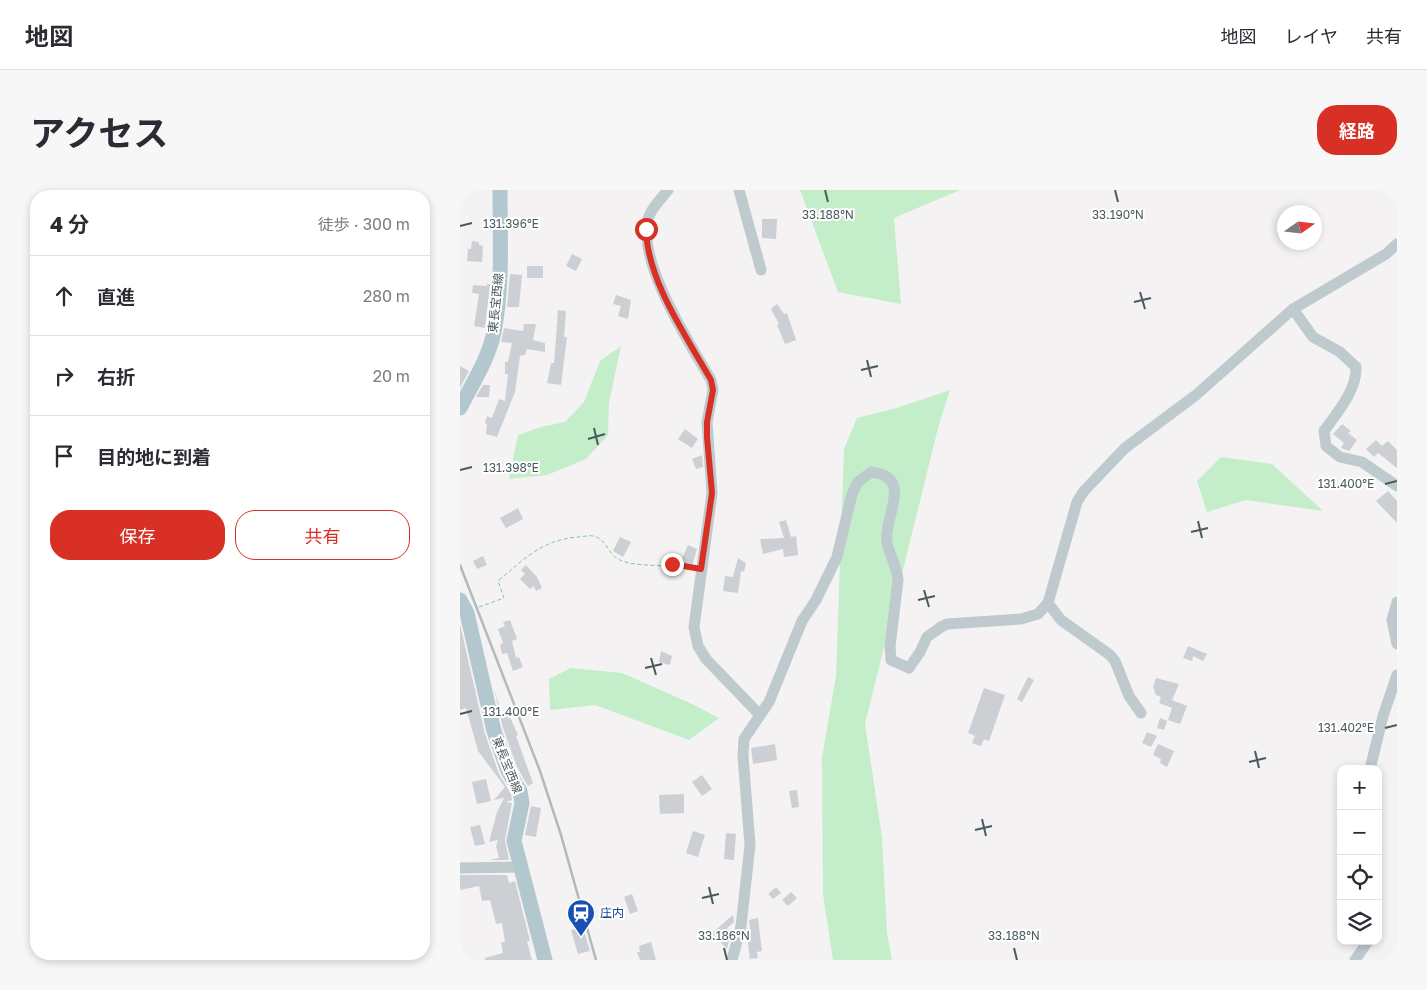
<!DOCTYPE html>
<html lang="ja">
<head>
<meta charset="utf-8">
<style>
  body { margin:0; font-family:"Golos Text","Noto Sans JP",sans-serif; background:#f7f7f7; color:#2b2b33 }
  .controls { position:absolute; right:15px; bottom:15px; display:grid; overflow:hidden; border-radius:10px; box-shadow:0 2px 8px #0003 }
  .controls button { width:45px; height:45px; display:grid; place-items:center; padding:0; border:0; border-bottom:1px solid #e1e1e2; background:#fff; color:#2b2b33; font:25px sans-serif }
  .compass { position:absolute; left:817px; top:15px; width:45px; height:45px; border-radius:50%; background:#fff; box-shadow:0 2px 8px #0003; rotate:76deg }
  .stop { position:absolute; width:15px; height:15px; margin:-11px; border:4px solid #d93025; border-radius:50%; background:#fff }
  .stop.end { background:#d93025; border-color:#fff; box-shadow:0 1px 5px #0008 }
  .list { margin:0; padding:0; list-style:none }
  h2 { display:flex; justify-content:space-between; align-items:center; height:65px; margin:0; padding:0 20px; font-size:21px }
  h2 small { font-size:16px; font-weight:400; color:#7c7c81 }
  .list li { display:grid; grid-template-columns:32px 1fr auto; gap:15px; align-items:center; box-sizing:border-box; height:80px; padding:0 20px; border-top:1px solid #e1e1e2 }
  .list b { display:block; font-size:19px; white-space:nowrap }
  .list em { font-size:16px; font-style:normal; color:#7c7c81 }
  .actions { display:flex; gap:10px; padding:15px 20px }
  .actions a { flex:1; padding:11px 0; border:1px solid #d93025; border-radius:20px; text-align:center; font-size:18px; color:#d93025 }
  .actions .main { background:#d93025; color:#fff }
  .icon { flex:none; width:28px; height:28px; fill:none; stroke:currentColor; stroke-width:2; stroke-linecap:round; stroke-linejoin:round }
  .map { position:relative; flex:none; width:937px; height:770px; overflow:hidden; border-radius:20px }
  header { display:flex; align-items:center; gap:30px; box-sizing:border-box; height:70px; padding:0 25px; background:#fff; border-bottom:1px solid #e1e1e2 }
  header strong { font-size:24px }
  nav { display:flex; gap:28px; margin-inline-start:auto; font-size:18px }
  .intro { display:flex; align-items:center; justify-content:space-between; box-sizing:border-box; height:120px; padding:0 30px }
  h1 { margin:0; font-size:35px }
  .button { padding:12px 22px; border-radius:20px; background:#d93025; color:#fff; font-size:18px; font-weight:700 }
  main { display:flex; gap:30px; padding:0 30px }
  aside { flex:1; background:#fff; border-radius:20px; box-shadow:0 2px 8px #0003 }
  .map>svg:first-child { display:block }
  .green { fill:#c4eec9 }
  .building { fill:#ccd0d4 }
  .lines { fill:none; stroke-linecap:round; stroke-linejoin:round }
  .path { stroke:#7dcb90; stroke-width:1; stroke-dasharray:4 2.5; stroke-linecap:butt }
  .minor { stroke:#becacd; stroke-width:11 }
  .major { stroke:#b3c8ce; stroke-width:15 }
  .rail { stroke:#b4b9bb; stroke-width:2.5 }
  .route { stroke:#d93025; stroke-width:6 }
  .ticks { fill:none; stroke:#4a5a5e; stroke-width:2 }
  .labels { text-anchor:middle; stroke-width:4; stroke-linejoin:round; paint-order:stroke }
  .street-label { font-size:12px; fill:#4a5a5e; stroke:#fff }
  .transit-label { font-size:12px; fill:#164399; stroke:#fff; text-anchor:start }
  .ticks-label { font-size:12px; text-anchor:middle; fill:#4a5a5e; stroke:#fff; stroke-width:4; stroke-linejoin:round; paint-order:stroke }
</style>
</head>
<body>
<header>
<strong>地図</strong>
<nav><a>地図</a><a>レイヤ</a><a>共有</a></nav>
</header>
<div class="intro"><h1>アクセス</h1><a class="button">経路</a></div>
<main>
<aside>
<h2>4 分<small>徒歩 · 300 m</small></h2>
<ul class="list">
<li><svg class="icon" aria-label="ahead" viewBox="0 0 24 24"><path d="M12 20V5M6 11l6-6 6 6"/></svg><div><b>直進</b></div><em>280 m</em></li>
<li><svg class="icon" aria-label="right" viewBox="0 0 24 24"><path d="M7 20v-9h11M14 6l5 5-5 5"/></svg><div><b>右折</b></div><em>20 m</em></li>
<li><svg class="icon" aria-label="arrive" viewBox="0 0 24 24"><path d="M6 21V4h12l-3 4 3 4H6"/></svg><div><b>目的地に到着</b></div></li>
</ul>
<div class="actions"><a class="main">保存</a><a>共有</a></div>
</aside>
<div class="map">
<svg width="937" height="770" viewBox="0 0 937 770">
  <rect width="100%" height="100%" fill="#f4f2f2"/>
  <g class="green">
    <polygon points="340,0 500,0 434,28 441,114 378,102"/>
    <polygon points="161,156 149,213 148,245 126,269 87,285 49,289 58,245 81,237 105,232 124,212 140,171"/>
    <polygon points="490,200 478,238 405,534 422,647 427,743 432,770 373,770 363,704 362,568 376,486 384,259 397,228 437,218"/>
    <polygon points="761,267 812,274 863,321 786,310 747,322 737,291"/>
    <polygon points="111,478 162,483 230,513 259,528 229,550 135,515 90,520 89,489"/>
  </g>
  <g class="building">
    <polygon points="302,29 317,29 316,49 302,48"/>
    <polygon points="12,51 19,52 19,55 23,56 22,72 7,71 8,59 11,59"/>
    <polygon points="112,64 122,69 116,81 106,76"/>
    <rect x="67" y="76" width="16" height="12"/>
    <polygon points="50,84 62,85 59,117 47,117"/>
    <polygon points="27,94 30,94 25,138 14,136 19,104 12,103 13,95 27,96"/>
    <polygon points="156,105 171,110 168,129 158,126 161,116 153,114"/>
    <polygon points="317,114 324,124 327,123 336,150 325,154 317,135 319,134 311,119"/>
    <polygon points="98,120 106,121 104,147 107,147 101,195 87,193 91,173 94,173"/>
    <polygon points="64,134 76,134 73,150 85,153 85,162 67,159 65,165 60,166 55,202 37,247 26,244 27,234 25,233 27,226 32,228 39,209 45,211 48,184 45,184 45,172 48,172 52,153 41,152 44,138 63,141"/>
    <polygon points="0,176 9,181 0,198"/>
    <polygon points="23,195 30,195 29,207 16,207"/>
    <polygon points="882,234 891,241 888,243 897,250 889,261 881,258 884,253 873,244"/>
    <polygon points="225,239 238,249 232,258 218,249"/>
    <polygon points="916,250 922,256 928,251 937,260 937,278 918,263 914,267 906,259"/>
    <polygon points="242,265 243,277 236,279 232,269"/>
    <polygon points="928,301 937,311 937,333 916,311"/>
    <polygon points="58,318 63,329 46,338 40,328"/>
    <polygon points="326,330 331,347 336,346 338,365 324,367 323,359 303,364 300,349 324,348 319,332"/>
    <polygon points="160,347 171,352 163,367 153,361"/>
    <polygon points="228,355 237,359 232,376 221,371"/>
    <polygon points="23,366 27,375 17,379 13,371"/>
    <polygon points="278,368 286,373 284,382 281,381 278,403 263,401 265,386 273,387"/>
    <polygon points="66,375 77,387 82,398 76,401 74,396 70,399 60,389 65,384 61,380"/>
    <polygon points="50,430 57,449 52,451 56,468 59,467 63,477 53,481 47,463 42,464 40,455 43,453 38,439 45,436 43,432"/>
    <polygon points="0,434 25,544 39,584 51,604 52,610 46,612 52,613 45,650 49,670 29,670 39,668 36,656 38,650 29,652 37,622 44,608 34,610 45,597 18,561 6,518 0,520"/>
    <polygon points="728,456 747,464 743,471 733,466 732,471 723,468"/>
    <polygon points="201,461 212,466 210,475 199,472"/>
    <polygon points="568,487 574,490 562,512 557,509"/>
    <polygon points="696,488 719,494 712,510 727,516 720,534 708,530 712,518 699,513 701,507 696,505 693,497"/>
    <polygon points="524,498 545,505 529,551 524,549 521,556 512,553 515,546 508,543"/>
    <polygon points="34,499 42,525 45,527 49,525 58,545 56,546 73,593 68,596 57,577 43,538"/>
    <polygon points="700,528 707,531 704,540 697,538"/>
    <polygon points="687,542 697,546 691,557 682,553"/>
    <polygon points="315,554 317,570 293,574 291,558"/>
    <polygon points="698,554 714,561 707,577 700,573 701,569 693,565"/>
    <polygon points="242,585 252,599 242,606 232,592"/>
    <polygon points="26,589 31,611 17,614 12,592"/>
    <polygon points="337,600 339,617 332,618 329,601"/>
    <polygon points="224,604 224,623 200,624 199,605"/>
    <polygon points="71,616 81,618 76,647 65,645"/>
    <polygon points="20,635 25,654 15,656 10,637"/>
    <polygon points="233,641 245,645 238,667 226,663"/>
    <polygon points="266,643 276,644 274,670 264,669"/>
    <polygon points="0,685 47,685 49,693 55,691 70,751 67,751 72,770 25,770 25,768 43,763 41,752 45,752 42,733 36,734 30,710 22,711 19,696 0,700"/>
    <polygon points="316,697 321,703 313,709 308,704"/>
    <polygon points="331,702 337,708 328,716 322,710"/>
    <polygon points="172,704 178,721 170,724 164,707"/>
    <polygon points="273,725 274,732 267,738 271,743 267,759 252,743"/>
    <polygon points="298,728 302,761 297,762 298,768 290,769 287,746 291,746 289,730"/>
    <polygon points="123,737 130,761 118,764 111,740"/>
    <polygon points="191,752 196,770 180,770 177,762 180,762 179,756"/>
  </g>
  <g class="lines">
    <path class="path" d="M19,417L44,408L38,391C64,369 82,350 118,347C122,347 129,345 133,346C146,348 148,364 158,369C173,378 211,374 231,378"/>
    <g class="minor">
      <path d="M208,0C202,8 194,15 190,24C172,65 230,154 251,190L253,200L247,232L252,303L234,437L238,456L246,469L299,524"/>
      <polyline points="279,0 301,80"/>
      <path d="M833,119L853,147L880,162L896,177C897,200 877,223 864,241L866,256L880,267L902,272L937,296"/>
      <polyline points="937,412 932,430 937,454"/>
      <polyline points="588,413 601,430 650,465 655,471 669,506 681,523"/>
      <polyline points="910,579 923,526 937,485"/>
      <polyline points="0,678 59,677"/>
      <path d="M272,770L281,736L290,655L283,566L284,549L309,512L342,431L356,410L377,367L392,304L398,292L411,282C455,287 423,326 427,353C430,366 437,377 438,390L430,456L431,470L449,478L460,462L467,447L481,437L487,434L561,429L578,424L588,413L617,312L624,301L665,258L736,205L833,119L926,64L937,54"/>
      <polyline points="895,770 908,751"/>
    </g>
    <g class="major">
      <path d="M0,218C12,194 29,168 34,142C43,96 40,46 40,0"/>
      <polyline points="0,410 7,423 34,541 48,581 60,601 62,613 54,651 85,770"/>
    </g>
    <polyline class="rail" points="0,375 80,581 101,645 136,770"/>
  </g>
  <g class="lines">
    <path class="route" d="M186,39C187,90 226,146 251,190L253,200L247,232V247L252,303L241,379L212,374"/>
  </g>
  <path class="ticks" d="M365,0L368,12M655,0L658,12M0,36L12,33M680,102L685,119M674,112L691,108M407,170L411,187M401,180L418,176M134,238L138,255M128,249L145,244M0,280L12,277M925,294L937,291M738,331L742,348M731,342L748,338M464,400L469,417M458,410L475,406M191,468L196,485M185,478L202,474M0,524L12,521M925,538L937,535M795,561L799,578M789,572L806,568M522,629L526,646M515,640L532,636M249,697L253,714M242,708L259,704M264,758L267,770M554,758L557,770"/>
  <defs>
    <g id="station-pin" transform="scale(1.4375)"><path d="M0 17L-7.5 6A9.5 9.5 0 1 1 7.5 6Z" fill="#1a4fb4" stroke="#fff"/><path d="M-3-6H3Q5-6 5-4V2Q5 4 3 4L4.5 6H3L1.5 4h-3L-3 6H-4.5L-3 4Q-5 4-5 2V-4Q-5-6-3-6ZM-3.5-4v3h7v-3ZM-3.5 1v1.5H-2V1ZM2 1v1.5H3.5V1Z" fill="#fff"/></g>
  </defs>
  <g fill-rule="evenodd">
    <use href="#station-pin" x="121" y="723"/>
  </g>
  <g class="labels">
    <g class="street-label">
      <text transform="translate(36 113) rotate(-84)" y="4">東長宝西線</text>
      <text transform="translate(47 575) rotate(68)" y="4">東長宝西線</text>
    </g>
    <g class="transit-label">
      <text x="140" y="727">庄内</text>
    </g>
  </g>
  <g class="ticks-label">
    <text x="368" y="29">33.188°N</text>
    <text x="658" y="29">33.190°N</text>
    <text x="51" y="38">131.396°E</text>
    <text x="51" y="282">131.398°E</text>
    <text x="886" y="298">131.400°E</text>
    <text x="51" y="526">131.400°E</text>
    <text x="886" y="542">131.402°E</text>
    <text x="264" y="750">33.186°N</text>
    <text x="554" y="750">33.188°N</text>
  </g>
</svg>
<div class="controls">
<button>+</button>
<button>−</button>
<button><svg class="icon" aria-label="locate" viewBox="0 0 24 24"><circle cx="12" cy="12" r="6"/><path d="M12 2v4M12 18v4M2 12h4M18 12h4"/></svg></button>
<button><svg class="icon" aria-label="layers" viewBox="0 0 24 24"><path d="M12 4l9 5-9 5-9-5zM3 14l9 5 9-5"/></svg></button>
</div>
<svg class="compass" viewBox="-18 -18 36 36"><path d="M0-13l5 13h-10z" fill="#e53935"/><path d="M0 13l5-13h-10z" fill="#7c7c81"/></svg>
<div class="stop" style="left:186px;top:39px"></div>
<div class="stop end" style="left:212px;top:374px"></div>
</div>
</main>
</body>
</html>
